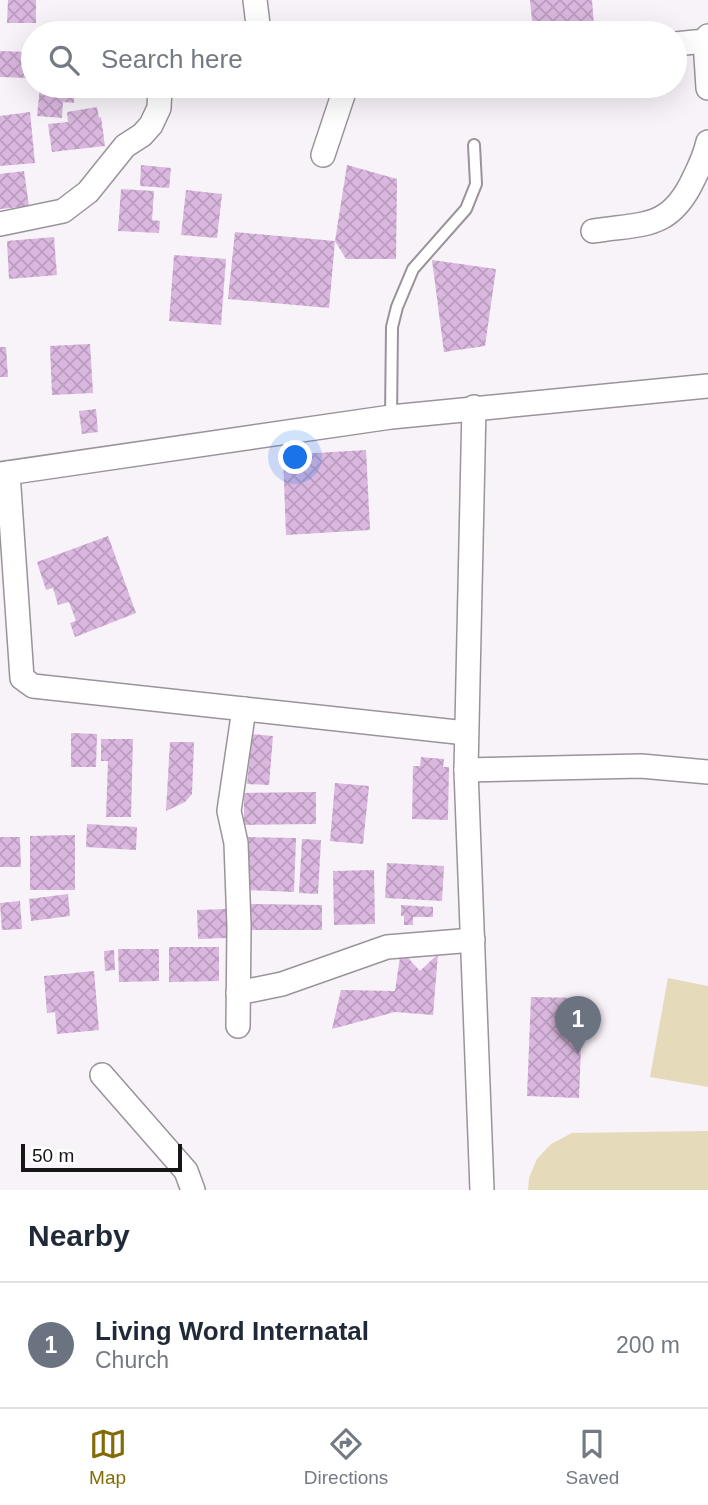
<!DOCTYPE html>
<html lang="en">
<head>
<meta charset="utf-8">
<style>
  body { margin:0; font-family:Arial,sans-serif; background:#f6f6f7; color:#1f2937 }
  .scale { position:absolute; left:21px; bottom:18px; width:161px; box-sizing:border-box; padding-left:7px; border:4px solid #171517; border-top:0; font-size:19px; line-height:24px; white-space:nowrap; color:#171517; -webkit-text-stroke:5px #fff; paint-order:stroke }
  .you { position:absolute; left:296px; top:458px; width:24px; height:24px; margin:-18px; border:5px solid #fff; border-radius:50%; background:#1a73e8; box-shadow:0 0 0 10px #1a73e833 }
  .badge { display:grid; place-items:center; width:46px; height:46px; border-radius:50%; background:#836b07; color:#fff; font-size:23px; font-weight:700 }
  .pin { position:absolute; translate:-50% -58px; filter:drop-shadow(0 2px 4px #0008) }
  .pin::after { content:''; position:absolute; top:37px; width:24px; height:21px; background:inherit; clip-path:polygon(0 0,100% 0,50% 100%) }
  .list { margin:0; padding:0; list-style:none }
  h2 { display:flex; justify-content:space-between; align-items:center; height:91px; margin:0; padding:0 28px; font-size:30px }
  h2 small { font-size:23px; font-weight:400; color:#747a83 }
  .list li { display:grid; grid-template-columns:46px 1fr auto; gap:21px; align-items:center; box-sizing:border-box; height:126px; padding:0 28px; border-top:2px solid #e0e1e3 }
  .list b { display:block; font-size:26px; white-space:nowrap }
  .list p { margin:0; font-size:23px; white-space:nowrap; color:#747a83 }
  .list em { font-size:23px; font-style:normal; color:#747a83 }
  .icon { flex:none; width:38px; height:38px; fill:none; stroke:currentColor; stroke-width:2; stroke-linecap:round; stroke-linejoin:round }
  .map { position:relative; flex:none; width:708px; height:1190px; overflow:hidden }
  .search { position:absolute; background:#fff; box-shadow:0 7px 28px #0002; left:21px; right:21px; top:21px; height:77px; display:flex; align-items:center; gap:18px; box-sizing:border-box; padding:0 24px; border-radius:38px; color:#747a83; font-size:26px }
  .sheet { height:217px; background:#fff }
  nav { display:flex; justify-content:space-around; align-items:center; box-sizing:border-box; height:98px; border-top:2px solid #e0e1e3; background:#fff; font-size:19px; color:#747a83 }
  nav a { display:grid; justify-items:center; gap:4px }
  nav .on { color:#836b07 }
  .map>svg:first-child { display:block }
  .park { fill:#e5dab9 }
  .building { fill:url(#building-cross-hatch) }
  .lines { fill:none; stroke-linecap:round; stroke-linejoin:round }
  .service-casing { stroke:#9a949a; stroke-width:14 }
  .minor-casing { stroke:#9a949a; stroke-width:26 }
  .service { stroke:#fff; stroke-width:10 }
  .minor { stroke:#fff; stroke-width:23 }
</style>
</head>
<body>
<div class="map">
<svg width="708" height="1190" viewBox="0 0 708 1190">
  <defs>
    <pattern id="building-cross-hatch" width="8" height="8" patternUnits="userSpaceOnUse" patternTransform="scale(1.75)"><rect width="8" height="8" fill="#dab7de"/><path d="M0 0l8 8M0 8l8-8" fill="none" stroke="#ba9cbe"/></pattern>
  </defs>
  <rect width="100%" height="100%" fill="#f8f2f9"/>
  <g class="park">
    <polygon points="668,978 708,986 708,1087 650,1077"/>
    <polygon points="708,1131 708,1190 528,1190 529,1178 537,1159 551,1144 572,1133"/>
  </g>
  <g class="building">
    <polygon points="8,0 36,0 36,23 7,23"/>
    <polygon points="530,0 592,0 594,26 533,31"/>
    <polygon points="0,51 28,52 28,78 0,77"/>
    <polygon points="40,86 74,86 74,103 63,102 62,118 37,116"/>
    <polygon points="97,107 99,118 101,117 105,146 52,152 48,124 68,122 67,112"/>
    <polygon points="30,112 35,163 0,166 0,116"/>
    <polygon points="141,165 171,168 169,188 140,186"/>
    <polygon points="347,165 397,179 396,259 346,259 335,241"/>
    <polygon points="24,171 29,206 0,209 0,174"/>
    <polygon points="121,189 154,191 152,220 160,221 159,233 118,231"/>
    <polygon points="186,190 222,194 217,238 181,235"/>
    <polygon points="235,232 335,241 329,308 228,299"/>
    <polygon points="54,237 57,275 9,279 7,241"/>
    <polygon points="174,255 226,259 221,325 169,321"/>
    <polygon points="432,260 496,269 485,346 444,352"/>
    <polygon points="90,344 93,393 52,395 50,346"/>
    <polygon points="0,347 6,347 8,377 0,377"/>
    <polygon points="96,409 98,432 82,434 79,411"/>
    <polygon points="366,450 370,530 286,535 283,455"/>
    <polygon points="108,536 136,613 75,637 70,623 76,621 69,602 58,605 53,588 46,590 37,562"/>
    <polygon points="71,733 97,734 96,767 71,767"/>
    <polygon points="252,734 273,736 269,785 247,784"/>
    <polygon points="101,739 133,739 131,817 106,817 108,761 101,761"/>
    <polygon points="170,742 194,742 192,794 185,802 166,811"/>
    <polygon points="421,757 444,759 443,767 449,767 448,820 412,819 413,766 420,766"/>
    <polygon points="335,783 369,786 363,844 330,841"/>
    <polygon points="316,792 316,824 244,825 244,793"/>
    <polygon points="87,824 137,827 136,850 86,847"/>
    <polygon points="75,835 75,890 30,890 30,836"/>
    <polygon points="0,837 20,837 21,867 0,867"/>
    <polygon points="247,837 296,838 294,892 245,890"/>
    <polygon points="302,839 321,840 318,894 299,893"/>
    <polygon points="387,863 444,866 442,901 385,898"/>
    <polygon points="374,870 375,924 334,925 333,871"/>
    <polygon points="68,894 70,916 31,921 29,899"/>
    <polygon points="20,901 22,929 2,930 0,903"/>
    <polygon points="248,904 322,905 322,930 247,930"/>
    <polygon points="401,905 433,907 433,917 413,917 413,925 404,925 404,916 401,916"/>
    <polygon points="227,909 227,938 198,939 197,910"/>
    <polygon points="169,947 219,947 219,981 169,982"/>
    <polygon points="118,949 159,949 159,981 119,982"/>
    <polygon points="114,950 115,970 105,971 104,951"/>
    <polygon points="401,950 420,971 438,954 433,1015 395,1012 332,1029 341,990 395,991"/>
    <polygon points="94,971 99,1030 57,1034 55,1012 47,1013 44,976"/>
    <polygon points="531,997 583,998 579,1098 527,1096"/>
  </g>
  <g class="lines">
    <g class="service-casing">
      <polyline id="service" points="391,417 392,327 397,307 413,269 466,209 476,184 474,145"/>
    </g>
    <g class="minor-casing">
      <g id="minor">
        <polyline points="255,0 259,33"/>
        <polyline points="705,41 708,88"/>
        <polyline points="675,44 705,41 708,36"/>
        <polyline points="323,155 346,86"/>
        <polyline points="0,224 63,211 88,192 125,146 142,135 151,125 159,108 160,86"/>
        <path d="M593,231C644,223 670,230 694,178C700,166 705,155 708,142"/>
        <polyline points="474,407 466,770 482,1190"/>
        <polyline points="8,473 22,678 33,686 466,733"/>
        <polyline points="0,474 391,417 708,386"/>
        <polyline points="466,770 641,766 708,772"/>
        <polyline points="238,993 282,984 387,947 473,940"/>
        <polyline points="238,1026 239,926 236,843 229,811 244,709"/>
        <polyline points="102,1075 186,1171 193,1190"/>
      </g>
    </g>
    <use href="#service" class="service"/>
    <use href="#minor" class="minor"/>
  </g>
</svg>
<div class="scale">50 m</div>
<div class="you"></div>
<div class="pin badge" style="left:578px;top:1054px;background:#6b7280">1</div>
<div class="search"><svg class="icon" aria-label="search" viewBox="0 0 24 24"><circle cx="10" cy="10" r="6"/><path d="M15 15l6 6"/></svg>Search here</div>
</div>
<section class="sheet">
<h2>Nearby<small></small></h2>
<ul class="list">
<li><span class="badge" style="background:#6b7280">1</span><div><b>Living Word Internatal</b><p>Church</p></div><em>200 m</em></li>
</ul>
</section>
<nav>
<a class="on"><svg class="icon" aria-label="map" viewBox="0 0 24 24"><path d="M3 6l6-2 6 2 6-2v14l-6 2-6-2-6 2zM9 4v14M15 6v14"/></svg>Map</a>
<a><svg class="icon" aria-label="directions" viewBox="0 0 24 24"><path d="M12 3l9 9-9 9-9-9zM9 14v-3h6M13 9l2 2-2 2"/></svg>Directions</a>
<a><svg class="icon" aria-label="saved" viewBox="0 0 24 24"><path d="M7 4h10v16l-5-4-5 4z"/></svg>Saved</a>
</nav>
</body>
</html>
